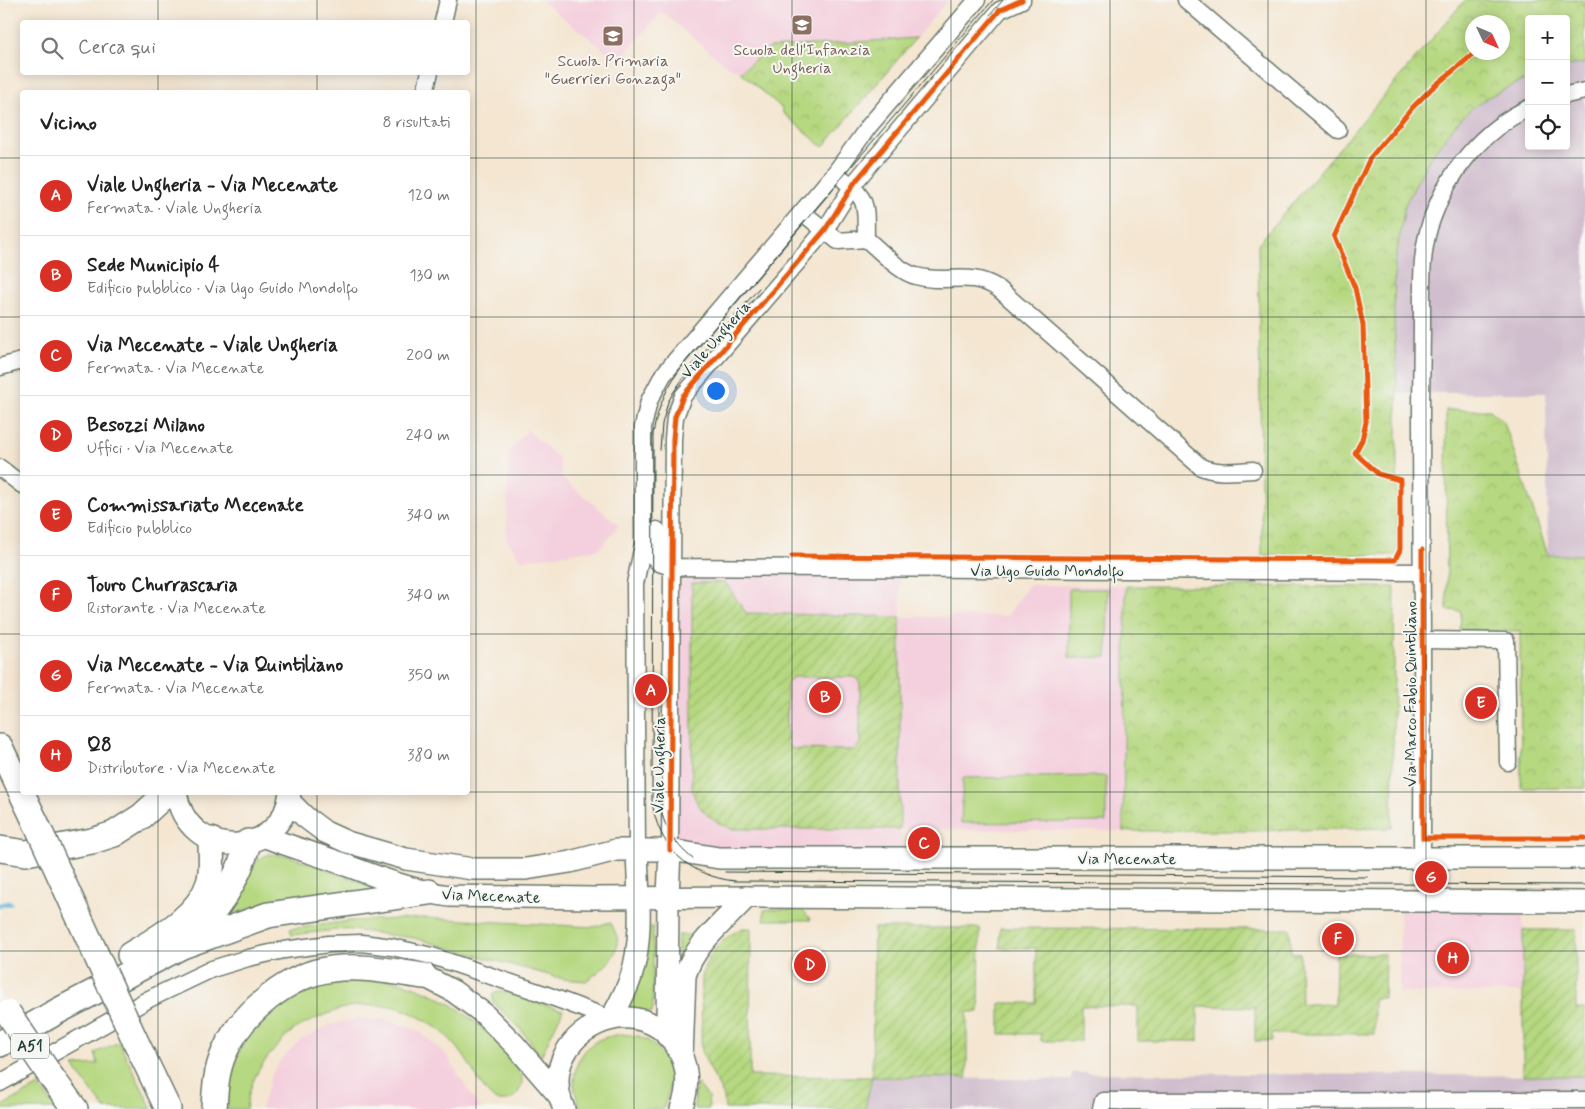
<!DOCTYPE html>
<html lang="it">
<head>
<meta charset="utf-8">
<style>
  body { margin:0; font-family:Mynerve,sans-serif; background:#f6f6f6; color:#222 }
  .controls { position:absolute; right:15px; top:15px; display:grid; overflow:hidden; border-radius:5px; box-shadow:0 2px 12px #0003 }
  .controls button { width:45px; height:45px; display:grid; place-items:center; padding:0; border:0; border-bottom:1px solid #e0e0e0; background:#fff; color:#222; font:25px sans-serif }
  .compass { position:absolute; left:1465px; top:15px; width:45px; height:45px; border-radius:50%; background:#fff; box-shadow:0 2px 12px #0003; rotate:134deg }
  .you { position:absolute; left:715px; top:390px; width:18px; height:18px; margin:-12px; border:4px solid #fff; border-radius:50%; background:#1a73e8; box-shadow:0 0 0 8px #1a73e833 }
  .badge { display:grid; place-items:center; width:32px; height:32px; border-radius:50%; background:#d93025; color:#fff; font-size:16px; font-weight:700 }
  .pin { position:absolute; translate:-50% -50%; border:2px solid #fff; box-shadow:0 1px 5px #0006 }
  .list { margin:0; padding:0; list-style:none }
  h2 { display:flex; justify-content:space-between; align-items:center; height:65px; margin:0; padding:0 20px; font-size:21px }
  h2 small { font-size:16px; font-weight:400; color:#767676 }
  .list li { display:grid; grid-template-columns:32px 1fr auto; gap:15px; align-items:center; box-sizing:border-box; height:80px; padding:0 20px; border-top:1px solid #e0e0e0 }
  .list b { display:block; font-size:19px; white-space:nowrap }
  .list p { margin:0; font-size:16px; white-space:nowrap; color:#767676 }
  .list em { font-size:16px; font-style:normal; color:#767676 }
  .icon { flex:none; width:28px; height:28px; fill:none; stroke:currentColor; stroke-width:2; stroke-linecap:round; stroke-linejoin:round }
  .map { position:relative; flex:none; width:1585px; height:1109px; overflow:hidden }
  .search { position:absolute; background:#fff; box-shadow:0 2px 12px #0003; left:20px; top:20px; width:450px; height:55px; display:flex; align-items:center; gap:12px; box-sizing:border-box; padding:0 18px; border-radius:5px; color:#767676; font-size:19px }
  .panel { position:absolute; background:#fff; box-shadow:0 2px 12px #0003; left:20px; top:90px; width:450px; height:705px; border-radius:5px }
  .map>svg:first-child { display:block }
  .built { fill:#f4cfdd }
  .industrial { fill:#d0bdcd }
  .grass { fill:#b6d880; stroke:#6a8a5a }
  .park { fill:url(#park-crowns); stroke:#6a8a5a; fill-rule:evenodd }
  .garden { fill:url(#garden-furrows); stroke:#6a8a5a; fill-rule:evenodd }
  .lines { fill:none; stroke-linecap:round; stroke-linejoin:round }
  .stream { stroke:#5fb7dc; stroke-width:5 }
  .minor-casing { stroke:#6a786b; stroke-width:19 }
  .major-casing { stroke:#6a786b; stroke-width:24 }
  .highway-casing { stroke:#6a786b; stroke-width:28 }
  .minor { stroke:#fff; stroke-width:16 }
  .major { stroke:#fff; stroke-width:21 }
  .highway { stroke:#fff; stroke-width:25 }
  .tram { stroke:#1f3d34; stroke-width:1 }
  .highway-bridge-casing { stroke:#6a786b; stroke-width:28; stroke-linecap:butt }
  .highway-bridge { stroke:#fff; stroke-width:25 }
  .cycleway-casing { stroke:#f6f6f2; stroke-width:8 }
  .cycleway { stroke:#e8590c; stroke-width:5 }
  .grid { fill:none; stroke:#1f3d34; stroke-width:1; stroke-opacity:0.55 }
  .labels { text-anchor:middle; stroke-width:4; stroke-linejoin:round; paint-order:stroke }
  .shield { fill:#f6f6f2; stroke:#60746d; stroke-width:1 }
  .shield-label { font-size:15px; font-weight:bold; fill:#1f3d34 }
  .education-label { font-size:16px; fill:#785e54; stroke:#f6f6f2 }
  .street-label { font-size:16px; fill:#1f3d34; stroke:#f6f6f2 }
</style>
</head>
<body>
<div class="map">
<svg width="1585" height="1109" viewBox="0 0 1585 1109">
  <defs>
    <pattern id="park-crowns" width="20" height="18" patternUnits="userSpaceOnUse" patternTransform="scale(1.25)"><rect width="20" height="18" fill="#b6d880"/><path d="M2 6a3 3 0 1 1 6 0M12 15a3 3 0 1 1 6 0" fill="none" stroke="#9cba6f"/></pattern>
    <pattern id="garden-furrows" width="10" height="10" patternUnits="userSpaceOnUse" patternTransform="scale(1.25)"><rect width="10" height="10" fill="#b6d880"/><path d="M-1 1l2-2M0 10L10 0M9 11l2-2" fill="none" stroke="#9cba6f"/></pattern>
  </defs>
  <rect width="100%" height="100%" fill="#f6f6f2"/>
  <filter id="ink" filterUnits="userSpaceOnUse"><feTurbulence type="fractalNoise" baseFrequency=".02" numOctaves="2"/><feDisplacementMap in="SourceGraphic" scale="10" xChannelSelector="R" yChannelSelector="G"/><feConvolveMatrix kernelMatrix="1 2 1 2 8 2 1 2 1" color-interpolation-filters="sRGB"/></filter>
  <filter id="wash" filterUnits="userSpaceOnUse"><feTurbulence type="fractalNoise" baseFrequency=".0096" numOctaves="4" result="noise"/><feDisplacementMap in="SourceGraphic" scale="20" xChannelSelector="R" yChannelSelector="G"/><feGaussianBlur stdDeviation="1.12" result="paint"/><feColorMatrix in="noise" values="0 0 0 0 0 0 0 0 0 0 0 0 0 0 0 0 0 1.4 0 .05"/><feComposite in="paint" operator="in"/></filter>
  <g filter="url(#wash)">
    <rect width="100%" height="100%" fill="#f4e6d1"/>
    <g class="built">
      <polygon points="541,0 948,0 916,38 769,48 740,72 736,69 728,67 662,12 618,61"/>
      <polygon points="527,430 559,458 562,478 619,525 599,549 521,560 506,538 509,452"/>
      <polygon points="673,569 900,571 901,617 1007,616 1029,585 1126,586 1123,831 901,829 901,857 671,849"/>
      <polygon points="1400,901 1523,902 1523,992 1399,993"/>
      <polygon points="360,1018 392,1021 416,1030 428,1038 447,1056 480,1109 261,1109 272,1074 279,1062 289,1051 301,1040 331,1024"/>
    </g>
    <g class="industrial">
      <polygon points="1585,63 1585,555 1548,556 1546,393 1397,393 1394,316 1395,263 1405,205 1410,193 1430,157 1457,123 1470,110 1488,97 1529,78 1529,146 1566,146 1566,66"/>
      <polygon points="1072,1073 1585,1076 1585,1109 865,1109 872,1077 1070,1080"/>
    </g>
    <g class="grass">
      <polygon points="1069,589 1108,589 1107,657 1069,658"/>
      <polygon points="1106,776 1106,822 961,823 963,778"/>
      <polygon points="269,854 289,856 393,893 304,897 264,905 220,918 250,864"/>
      <polygon points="771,909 802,909 811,920 764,920 764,910"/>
      <path d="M425,918L594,927L610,922C612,927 616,932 617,937C621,957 600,971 586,981L563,979L414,938L344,929L292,935L290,929L350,921Z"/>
      <polygon points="648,927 653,927 653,1009 651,1013 625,1007"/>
      <polygon points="678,935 698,935 680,963 678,959"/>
      <path d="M357,976C373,978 391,979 406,984C457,1000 490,1030 520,1072C528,1088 510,1108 494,1099C483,1092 473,1069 465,1058C458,1047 448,1036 437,1028C425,1020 410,1011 396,1007C386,1005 364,1005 354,1006C341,1007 301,1024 291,1032C286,1035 282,1041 278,1046C259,1065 250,1082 246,1109H227C228,1094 229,1078 234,1064C245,1030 284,990 319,981C331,978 344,977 357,976Z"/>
      <polygon points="501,991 563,1010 541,1056 519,1027 493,1002 493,994"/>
      <path d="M622,1034C627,1035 633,1035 638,1036C671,1048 676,1081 663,1109H582C569,1088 572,1060 592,1044C601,1037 612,1036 622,1034Z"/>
      <polygon points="119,1042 152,1109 105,1109 73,1066 98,1064 95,1053"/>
      <polygon points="698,1084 708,1097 709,1109 694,1109 696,1085"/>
      <polygon points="39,1086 56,1109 2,1109 0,1107"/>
    </g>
    <g class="park">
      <path d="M1465,0H1585V63L1566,66V19H1529V78L1488,97L1470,110L1457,123L1430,157L1405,205L1395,263L1394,316L1397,393V555H1262L1258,244ZM1472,22H1502V52H1472Z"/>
      <polygon points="916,38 823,147 783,113 782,108 740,72 769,48"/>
      <polygon points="1446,410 1490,410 1504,422 1548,555 1585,555 1585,788 1521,788 1520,631 1460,630 1461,611 1447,610"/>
      <polygon points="1126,586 1395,587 1392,828 1249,831 1123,831"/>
    </g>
    <g class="garden">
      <path d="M725,582L746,613L900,617V829H731C712,821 695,809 692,787V583ZM793,677H854L860,683V744L854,750L793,749L787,744V682Z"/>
      <path d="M743,928H751L750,1076L872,1077L874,928H980L979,1012H967V1078L872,1077L865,1109H725L724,1097L701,1051L702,978C705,956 723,937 743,928Z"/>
      <polygon points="1000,928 1290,929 1291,953 1300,953 1301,1004 1335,1004 1336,954 1385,954 1384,998 1374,998 1374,1034 1272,1034 1272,1041 1255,1041 1255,1007 1198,1006 1198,1041 1138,1041 1138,1006 1081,1006 1081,1041 1041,1041 1041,1034 1000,1034 1000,1003 1036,1003 1036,948 1000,948"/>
      <polygon points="1523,930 1576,930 1576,1009 1585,1009 1585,1076 1523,1076"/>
    </g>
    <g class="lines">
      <polyline class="stream" points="0,905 10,903"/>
    </g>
  </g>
  <g filter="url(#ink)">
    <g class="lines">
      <g class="minor-casing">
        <g id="minor">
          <polyline points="1186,0 1338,130"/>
          <polyline points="443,22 448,0"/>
          <polyline points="425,92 430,72"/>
          <polyline points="1566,95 1585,91"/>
          <path d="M844,180C870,201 865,208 866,239"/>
          <path d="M802,212L838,241L866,239C880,250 899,272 916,276C946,285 969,269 999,289L1201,467C1217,474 1236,471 1253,470"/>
          <polyline points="0,367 22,361"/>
          <polyline points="0,468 22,485"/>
          <polyline points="643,545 659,563 671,567 1422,572"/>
          <polyline points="643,545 657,530 668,558"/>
          <polyline points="1422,640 1506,641 1508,762"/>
          <polyline points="637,850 635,584 643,545 643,427 649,401 663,375 835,173 869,126 977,0"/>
          <polyline points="670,850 673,439 675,417 683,396 825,230 855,182 1000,10 1022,0"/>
          <path d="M1422,859C1423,713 1422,567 1421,421C1421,386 1422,352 1422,317C1422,284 1420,251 1432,219C1448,172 1483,129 1529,108"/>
          <polyline points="0,1083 149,999 212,969 248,958 284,950 329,944 362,943 392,947 432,956 544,994 611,1019"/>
          <polyline points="1101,1109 1103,1101 1585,1100"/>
        </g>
      </g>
      <g class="major-casing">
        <g id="major">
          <path d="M176,792C187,863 283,860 290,792"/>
          <polyline points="289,801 305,817 325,832 347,842 406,859 473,869 526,869 570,862 616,850 670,850 719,858 1585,858"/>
          <path d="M263,836C286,845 309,852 332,860C370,874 408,890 449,896L593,898L751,897L1585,902"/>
          <polyline points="424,976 453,991 483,1013 515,1045 560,1097"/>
          <path d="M611,1019C618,1006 626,992 631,977C644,937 638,891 637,850"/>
          <polyline points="667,1036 668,897 670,850"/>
          <path d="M682,1057L685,976C693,945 726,920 747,897"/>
          <path d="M564,1109C531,1032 644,980 680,1053C689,1071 688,1091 681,1109"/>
        </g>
      </g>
      <g class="highway-casing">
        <g id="highway">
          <polyline points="0,747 36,823"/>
          <polyline points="0,849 26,853 92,841 114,834 142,816 168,792"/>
          <path d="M187,940C215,915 239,880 248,842"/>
          <path d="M130,955C158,938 199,916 209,883C213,871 211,853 211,840"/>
          <polyline points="134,1038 168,1109"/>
          <polyline points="0,1044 58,1011 182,946 268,915 429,892"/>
          <polyline points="52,1078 75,1109"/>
          <path d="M214,1109C215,1090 216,1071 224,1053C241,1013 289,974 332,969C362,965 394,972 424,976"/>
        </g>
      </g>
      <use href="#minor" class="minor"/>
      <use href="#major" class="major"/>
      <use href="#highway" class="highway"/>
      <g class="tram">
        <path d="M993,0L686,361C668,384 658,405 653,434L652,800C657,847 689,876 735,881L1585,885"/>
        <polyline points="990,15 1003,0"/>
        <polyline points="660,450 662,424 668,402 673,393 691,367 759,288"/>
        <polyline points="659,675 659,715"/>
        <path d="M659,797C661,823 673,843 693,859"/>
        <polyline points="725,872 1367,877"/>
      </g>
      <g class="highway-bridge-casing">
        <g id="highway-bridge">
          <polyline points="36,823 134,1038"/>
          <polyline points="8,1013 52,1078"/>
        </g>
      </g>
      <use href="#highway-bridge" class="highway-bridge"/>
      <g class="cycleway-casing">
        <g id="cycleway">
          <polyline points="1422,550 1423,838 1585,838"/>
          <polyline points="792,556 1395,560 1400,550 1400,480 1378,474 1355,453 1362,440 1366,422 1363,325 1355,288 1334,237 1370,158 1413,107 1432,88 1476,52"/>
          <polyline points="670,850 673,439 675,417 683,396 825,230 855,182 1000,10 1022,0"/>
        </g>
      </g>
      <use href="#cycleway" class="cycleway"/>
    </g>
  </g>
  <path class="grid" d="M158,0V22M317,0V22M476,0V1109M634,0V1109M792,0V1109M951,0V1109M1110,0V1109M1268,0V1109M1426,0V1109M158,72V92M317,72V92M0,158H22M468,158H1585M0,317H22M468,317H1585M0,475H22M468,475H1585M0,634H22M468,634H1585M0,792H22M158,792V1109M317,792V1109M468,792H1585M0,951H1585"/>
  <defs>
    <g id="school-square" transform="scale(1.125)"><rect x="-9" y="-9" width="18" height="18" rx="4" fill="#8d6e63" stroke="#f6f6f2"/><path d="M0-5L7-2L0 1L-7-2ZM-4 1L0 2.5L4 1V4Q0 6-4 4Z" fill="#fff"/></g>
  </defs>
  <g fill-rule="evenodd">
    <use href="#school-square" x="802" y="25"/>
    <use href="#school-square" x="613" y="36"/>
  </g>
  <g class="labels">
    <rect class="shield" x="11" y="1033.5" width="38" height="25" rx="4"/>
    <g class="shield-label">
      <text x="30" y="1051">A51</text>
    </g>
    <g class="education-label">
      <text x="802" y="55">Scuola dell'Infanzia<tspan x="802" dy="18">Ungheria</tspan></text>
      <text x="613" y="66">Scuola Primaria<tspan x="613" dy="18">"Guerrieri Gonzaga"</tspan></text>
    </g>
    <g class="street-label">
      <text transform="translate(715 339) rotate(-49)" y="6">Viale Ungheria</text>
      <text x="1047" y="576">Via Ugo Guido Mondolfo</text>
      <text transform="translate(1410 694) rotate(-90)" y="6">Via Marco Fabio Quintiliano</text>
      <text transform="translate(658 765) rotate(-89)" y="6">Viale Ungheria</text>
      <text x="1127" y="864">Via Mecenate</text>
      <text transform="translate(491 895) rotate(2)" y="6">Via Mecenate</text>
    </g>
  </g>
</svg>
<div class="controls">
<button>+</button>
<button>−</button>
<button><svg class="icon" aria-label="locate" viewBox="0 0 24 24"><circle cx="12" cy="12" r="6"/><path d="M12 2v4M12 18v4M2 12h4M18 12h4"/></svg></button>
</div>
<svg class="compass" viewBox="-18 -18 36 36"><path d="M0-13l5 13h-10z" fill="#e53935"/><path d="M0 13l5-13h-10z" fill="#767676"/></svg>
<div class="you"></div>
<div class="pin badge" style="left:651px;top:690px">A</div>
<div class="pin badge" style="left:825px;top:697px">B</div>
<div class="pin badge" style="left:924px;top:843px">C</div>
<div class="pin badge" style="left:810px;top:965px">D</div>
<div class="pin badge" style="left:1481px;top:703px">E</div>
<div class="pin badge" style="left:1338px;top:939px">F</div>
<div class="pin badge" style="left:1431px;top:877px">G</div>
<div class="pin badge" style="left:1453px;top:958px">H</div>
<div class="search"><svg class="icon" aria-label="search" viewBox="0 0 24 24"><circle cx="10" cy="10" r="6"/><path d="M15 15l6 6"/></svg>Cerca qui</div>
<section class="panel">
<h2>Vicino<small>8 risultati</small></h2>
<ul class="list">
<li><span class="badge">A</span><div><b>Viale Ungheria - Via Mecenate</b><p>Fermata · Viale Ungheria</p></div><em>120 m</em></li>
<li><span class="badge">B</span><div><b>Sede Municipio 4</b><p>Edificio pubblico · Via Ugo Guido Mondolfo</p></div><em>130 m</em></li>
<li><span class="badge">C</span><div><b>Via Mecenate - Viale Ungheria</b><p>Fermata · Via Mecenate</p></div><em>200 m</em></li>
<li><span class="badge">D</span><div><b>Besozzi Milano</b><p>Uffici · Via Mecenate</p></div><em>240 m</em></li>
<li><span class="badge">E</span><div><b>Commissariato Mecenate</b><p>Edificio pubblico</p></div><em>340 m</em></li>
<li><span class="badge">F</span><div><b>Touro Churrascaria</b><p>Ristorante · Via Mecenate</p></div><em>340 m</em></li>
<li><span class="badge">G</span><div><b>Via Mecenate - Via Quintiliano</b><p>Fermata · Via Mecenate</p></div><em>350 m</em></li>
<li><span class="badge">H</span><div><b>Q8</b><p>Distributore · Via Mecenate</p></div><em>380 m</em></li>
</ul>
</section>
</div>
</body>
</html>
